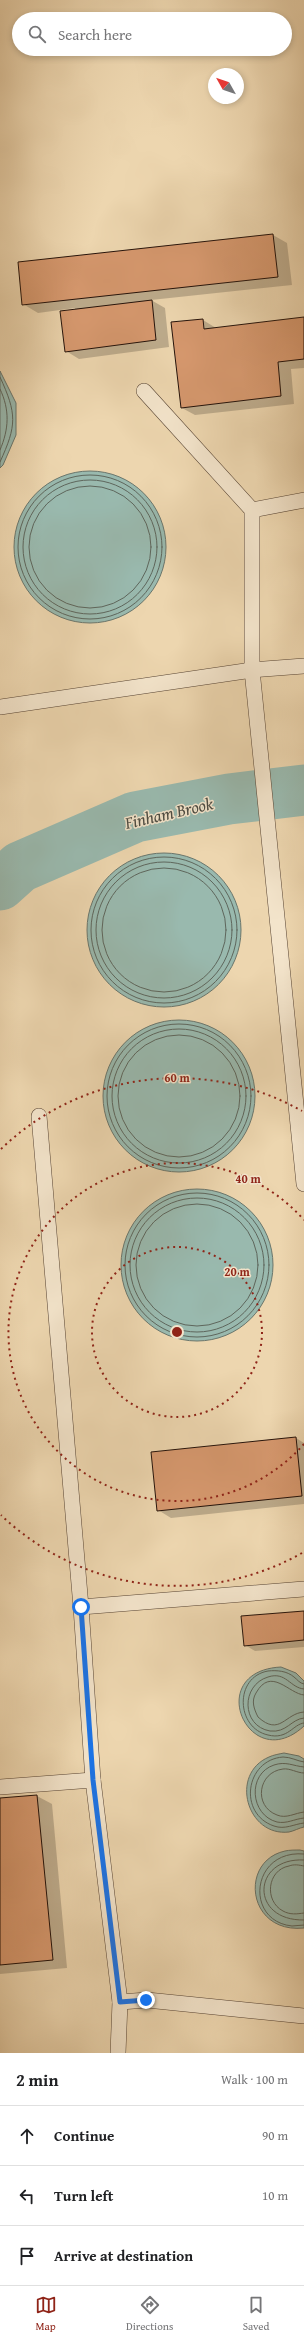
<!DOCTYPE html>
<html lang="en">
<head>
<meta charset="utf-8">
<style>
  body { margin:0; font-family:"Gentium Book Plus",serif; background:#f6f6f6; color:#202124 }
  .compass { position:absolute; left:208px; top:68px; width:36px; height:36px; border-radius:50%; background:#fff; box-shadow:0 2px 6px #0003; rotate:310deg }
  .stop { position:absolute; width:12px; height:12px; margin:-9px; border:3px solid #1a73e8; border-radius:50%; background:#fff }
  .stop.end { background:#1a73e8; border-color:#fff; box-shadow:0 1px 4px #0008 }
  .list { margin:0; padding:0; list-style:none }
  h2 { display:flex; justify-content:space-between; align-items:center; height:52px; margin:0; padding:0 16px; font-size:17px }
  h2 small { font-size:13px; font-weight:400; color:#757577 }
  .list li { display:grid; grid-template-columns:26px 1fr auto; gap:12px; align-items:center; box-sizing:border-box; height:60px; padding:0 16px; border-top:1px solid #e0e0e0 }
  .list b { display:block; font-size:15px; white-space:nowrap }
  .list em { font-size:13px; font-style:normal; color:#757577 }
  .icon { flex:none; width:22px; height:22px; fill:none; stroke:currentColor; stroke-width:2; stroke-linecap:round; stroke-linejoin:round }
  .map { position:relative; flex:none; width:304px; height:2053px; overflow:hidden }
  .search { position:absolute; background:#fff; box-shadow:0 2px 6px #0003; left:12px; right:12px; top:12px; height:44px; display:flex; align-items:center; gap:10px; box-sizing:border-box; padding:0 14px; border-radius:22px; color:#757577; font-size:15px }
  .sheet { height:232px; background:#fff }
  nav { display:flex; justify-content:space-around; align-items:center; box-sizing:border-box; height:56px; border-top:1px solid #e0e0e0; background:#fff; font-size:11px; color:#757577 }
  nav a { display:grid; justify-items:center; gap:2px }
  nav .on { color:#8f2418 }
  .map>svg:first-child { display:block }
  .water { fill:#99b9ae; stroke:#6a766c }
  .shadow { fill:#0003 }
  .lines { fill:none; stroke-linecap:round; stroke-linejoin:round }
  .shore { stroke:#5e665c; stroke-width:1 }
  .river { stroke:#99b9ae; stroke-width:51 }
  .building { fill:#d6986e; stroke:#24120a }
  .lane-casing { stroke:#564333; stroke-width:16 }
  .lane { stroke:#f3e4cb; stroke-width:15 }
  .route { stroke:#1a73e8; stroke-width:5 }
  .ring { fill:none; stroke:#8f2418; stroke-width:2; stroke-dasharray:2 4 }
  .labels { text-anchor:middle; stroke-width:3; stroke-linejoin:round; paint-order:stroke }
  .water-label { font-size:17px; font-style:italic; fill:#4d4c43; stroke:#f3e4cb }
  .centre { fill:#8f2418; stroke:#f3e4cb; stroke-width:2 }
  .ring-label { font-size:12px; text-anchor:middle; font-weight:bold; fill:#8f2418; stroke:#f3e4cb; stroke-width:3; stroke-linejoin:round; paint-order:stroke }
</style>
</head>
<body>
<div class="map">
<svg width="304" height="2053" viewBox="0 0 304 2053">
  <rect width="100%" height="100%" fill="#edd6af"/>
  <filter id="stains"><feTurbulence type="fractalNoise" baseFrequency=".005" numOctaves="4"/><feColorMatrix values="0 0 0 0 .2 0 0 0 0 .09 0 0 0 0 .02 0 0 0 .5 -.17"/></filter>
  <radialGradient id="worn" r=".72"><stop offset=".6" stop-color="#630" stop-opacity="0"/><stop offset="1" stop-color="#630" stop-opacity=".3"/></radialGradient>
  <g class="water">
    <polygon points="0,371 16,403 16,435 3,465 0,468"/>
    <circle cx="90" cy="547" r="76"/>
    <circle cx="164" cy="930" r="77"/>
    <circle cx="179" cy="1096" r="76"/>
    <circle cx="197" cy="1265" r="76"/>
    <path d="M281,1667L296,1673L304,1681V1726C249,1777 202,1671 281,1667Z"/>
    <path d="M284,1753L299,1756L304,1759V1827C299,1828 294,1831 289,1832C247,1837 229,1774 269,1757C273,1755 279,1754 284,1753Z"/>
    <path d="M300,1850L304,1851V1928C247,1934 239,1861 285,1851C289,1850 295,1850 300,1850Z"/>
  </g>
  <g class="shadow">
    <polygon points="273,235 287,243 292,285 151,300 165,308 169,347 79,359 66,351 75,308 38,313 23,304"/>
    <polygon points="304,318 304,368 291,369 294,404 195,415 182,408 172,323 203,320 216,328"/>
    <polygon points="296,1438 304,1443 304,1504 171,1518 158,1510"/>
    <polygon points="304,1612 304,1647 255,1651 245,1645"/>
    <polygon points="37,1796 52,1804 67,1968 0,1974 0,1799"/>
  </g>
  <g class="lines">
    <g class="shore">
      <path d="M0,377C17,414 17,425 0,462"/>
      <path d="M0,389C10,410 9,429 0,450"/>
      <circle cx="90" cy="547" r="72"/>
      <circle cx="90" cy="547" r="67"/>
      <circle cx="90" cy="547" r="61"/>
      <circle cx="164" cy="930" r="73"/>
      <circle cx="164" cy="930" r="68"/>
      <circle cx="164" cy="930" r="62"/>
      <circle cx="179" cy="1096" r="72"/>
      <circle cx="179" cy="1096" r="67"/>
      <circle cx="179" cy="1096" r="61"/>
      <circle cx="197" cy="1265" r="72"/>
      <circle cx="197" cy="1265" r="67"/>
      <circle cx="197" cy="1265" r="61"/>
      <path d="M304,1684C299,1683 298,1680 294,1677C287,1671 277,1670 268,1671C234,1677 236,1728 268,1735C288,1740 293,1724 304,1723"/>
      <path d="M304,1689C290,1688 286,1671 268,1677C241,1685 241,1726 270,1731C287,1733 291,1719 304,1718"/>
      <path d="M304,1695C289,1694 271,1666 256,1693C251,1701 254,1709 258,1717C280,1737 285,1713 304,1712"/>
      <path d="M304,1762C297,1761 291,1757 283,1757C245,1760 238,1814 274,1826C285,1830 294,1824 304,1823"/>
      <path d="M304,1767C293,1766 286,1761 274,1765C247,1774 250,1815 277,1822C287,1824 294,1819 304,1818"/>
      <path d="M304,1773C297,1773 290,1768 283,1769C258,1772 253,1806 277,1815C286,1819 295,1813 304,1812"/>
      <path d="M304,1854C251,1849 244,1921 292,1926C296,1926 300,1925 304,1925"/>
      <path d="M304,1860C252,1857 249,1921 304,1920"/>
      <path d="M304,1866C299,1865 294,1864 289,1866C267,1870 264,1901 283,1911C290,1915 297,1914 304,1913"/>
    </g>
    <polyline class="river" points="0,885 20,867 135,817 229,799 304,790"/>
  </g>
  <g class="building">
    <polygon points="273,234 278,277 22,305 18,262"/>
    <polygon points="152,300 156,340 65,352 60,311"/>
    <polygon points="304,317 304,359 278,362 281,396 181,408 171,322 203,319 204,329"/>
    <polygon points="296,1437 302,1496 157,1511 151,1452"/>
    <polygon points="304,1611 304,1640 244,1646 241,1616"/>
    <polygon points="37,1795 53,1960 0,1965 0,1798"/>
  </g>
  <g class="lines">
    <g class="lane-casing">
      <g id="lane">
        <polyline points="144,391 252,510 252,670 304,1184"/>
        <polyline points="252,510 304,500"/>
        <polyline points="0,707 252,670 304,666"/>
        <polyline points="39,1116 81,1607 93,1780 120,2002 118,2053"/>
        <polyline points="81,1607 304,1589"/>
        <polyline points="0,1787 93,1780"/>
        <polyline points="120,2002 147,2000 304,2016"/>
      </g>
    </g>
    <use href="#lane" class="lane"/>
  </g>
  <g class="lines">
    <polyline class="route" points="81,1607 93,1780 120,2002 146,2000"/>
  </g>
  <g class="ring">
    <circle cx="177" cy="1332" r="85"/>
    <path d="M304 1444A169 169 0 1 1 304 1220"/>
    <path d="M302 1553A254 254 0 0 1 1 1515M1 1149A254 254 0 0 1 302 1111"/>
  </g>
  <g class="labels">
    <g class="water-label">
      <text transform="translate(169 813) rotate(-13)" y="6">Finham Brook</text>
    </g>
  </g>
  <circle cx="177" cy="1332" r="6" class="centre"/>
  <g class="ring-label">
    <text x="177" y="1082">60 m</text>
    <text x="248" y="1183">40 m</text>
    <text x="237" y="1276">20 m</text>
  </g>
  <rect width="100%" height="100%" filter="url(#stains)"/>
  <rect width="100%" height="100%" fill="url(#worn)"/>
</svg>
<svg class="compass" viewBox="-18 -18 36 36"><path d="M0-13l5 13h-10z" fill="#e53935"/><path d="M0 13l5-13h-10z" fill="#757577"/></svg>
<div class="stop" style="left:81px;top:1607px"></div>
<div class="stop end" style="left:146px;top:2000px"></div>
<div class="search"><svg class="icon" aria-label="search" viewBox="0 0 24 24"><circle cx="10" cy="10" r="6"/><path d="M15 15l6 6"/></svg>Search here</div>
</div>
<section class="sheet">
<h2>2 min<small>Walk · 100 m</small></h2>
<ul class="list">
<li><svg class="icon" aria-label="ahead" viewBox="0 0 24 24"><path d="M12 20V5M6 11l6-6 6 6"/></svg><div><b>Continue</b></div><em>90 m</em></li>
<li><svg class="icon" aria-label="left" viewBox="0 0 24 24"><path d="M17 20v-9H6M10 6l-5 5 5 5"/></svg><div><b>Turn left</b></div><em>10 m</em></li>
<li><svg class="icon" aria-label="arrive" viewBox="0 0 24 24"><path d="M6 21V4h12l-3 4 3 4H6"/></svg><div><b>Arrive at destination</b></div></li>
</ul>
</section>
<nav>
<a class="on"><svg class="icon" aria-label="map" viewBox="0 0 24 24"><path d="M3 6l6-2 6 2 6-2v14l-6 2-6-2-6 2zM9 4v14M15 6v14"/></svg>Map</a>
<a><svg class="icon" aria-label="directions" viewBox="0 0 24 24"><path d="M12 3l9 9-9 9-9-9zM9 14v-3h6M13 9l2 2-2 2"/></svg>Directions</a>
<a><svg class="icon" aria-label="saved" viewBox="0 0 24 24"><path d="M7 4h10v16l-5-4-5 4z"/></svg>Saved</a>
</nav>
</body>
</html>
